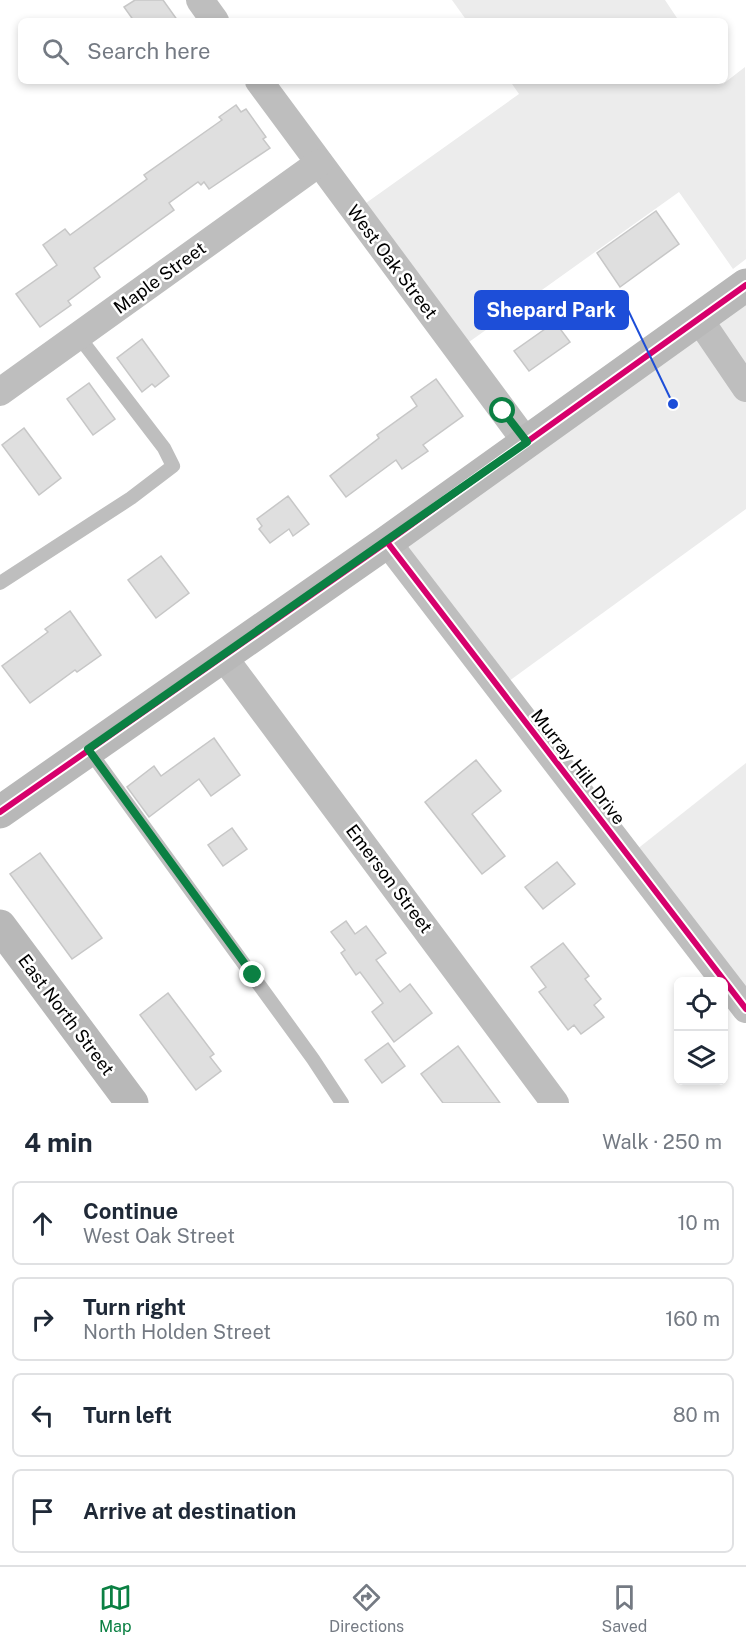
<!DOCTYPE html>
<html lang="en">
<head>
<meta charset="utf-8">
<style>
  body { margin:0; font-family:"Public Sans",sans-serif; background:#f6f6f7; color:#1f2937 }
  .controls { position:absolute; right:18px; bottom:18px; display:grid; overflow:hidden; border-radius:9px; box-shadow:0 3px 9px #0003 }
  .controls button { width:54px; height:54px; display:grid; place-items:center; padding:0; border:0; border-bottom:2px solid #e0e1e3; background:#fff; color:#1f2937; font:30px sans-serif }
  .stop { position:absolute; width:18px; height:18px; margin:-14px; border:4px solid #0b8043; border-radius:50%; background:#fff }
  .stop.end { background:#0b8043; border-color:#fff; box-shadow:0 2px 6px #0008 }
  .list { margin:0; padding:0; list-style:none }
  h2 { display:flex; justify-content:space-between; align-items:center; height:78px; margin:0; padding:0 24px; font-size:26px }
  h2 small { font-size:20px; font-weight:400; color:#747a83 }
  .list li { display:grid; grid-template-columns:39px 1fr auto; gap:18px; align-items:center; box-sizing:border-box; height:84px; margin:0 12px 12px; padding:0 12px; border:2px solid #e0e1e3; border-radius:9px }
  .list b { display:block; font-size:22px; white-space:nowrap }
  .list p { margin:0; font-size:20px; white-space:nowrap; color:#747a83 }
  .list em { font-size:20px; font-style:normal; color:#747a83 }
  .icon { flex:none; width:33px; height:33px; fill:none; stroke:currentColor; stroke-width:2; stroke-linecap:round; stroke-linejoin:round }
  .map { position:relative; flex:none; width:746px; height:1103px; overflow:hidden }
  .search { position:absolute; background:#fff; box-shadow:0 3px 9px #0003; left:18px; right:18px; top:18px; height:66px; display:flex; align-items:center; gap:15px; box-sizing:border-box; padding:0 21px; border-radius:9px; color:#747a83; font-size:22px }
  .sheet { height:462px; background:#fff }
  nav { display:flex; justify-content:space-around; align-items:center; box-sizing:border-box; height:84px; border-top:2px solid #e0e1e3; background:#fff; font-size:16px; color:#747a83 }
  nav a { display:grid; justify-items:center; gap:3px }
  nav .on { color:#0b8043 }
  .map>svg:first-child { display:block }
  .green { fill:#ececec }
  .building { fill:#dfdfdf; stroke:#c7c7c7; stroke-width:1.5 }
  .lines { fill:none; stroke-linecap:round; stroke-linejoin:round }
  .lane { stroke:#bebebe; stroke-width:14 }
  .street { stroke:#bebebe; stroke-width:28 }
  .secondary { stroke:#b8b8b8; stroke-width:33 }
  .cycleway-casing { stroke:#fff; stroke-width:10 }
  .cycleway { stroke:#d6006c; stroke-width:6 }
  .route { stroke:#0b8043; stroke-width:8 }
  .labels { text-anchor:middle; stroke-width:5; stroke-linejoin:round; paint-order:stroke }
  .street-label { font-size:18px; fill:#000; stroke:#fff }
  .leader { fill:none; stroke:#1d4ed8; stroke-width:2 }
  .callout-dot { fill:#1d4ed8; stroke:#fff; stroke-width:2 }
  .callout { fill:#1d4ed8; stroke:#1d4ed8; stroke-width:2 }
  .callout-label { font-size:20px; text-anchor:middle; font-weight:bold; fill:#fff }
</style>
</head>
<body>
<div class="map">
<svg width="746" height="1103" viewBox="0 0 746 1103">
  <rect width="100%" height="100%" fill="#fff"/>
  <g class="green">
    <polygon points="452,0 665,0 679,21 467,21"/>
    <polygon points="745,67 746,259 733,269 679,192 462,347 359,208 519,94 510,81 721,81 723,84"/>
    <polygon points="746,299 746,509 505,684 407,552 409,543"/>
    <polygon points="746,763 746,995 636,850"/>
  </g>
  <g class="building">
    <polygon points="135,0 163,0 178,21 134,21 124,7"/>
    <polygon points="236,105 241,112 246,109 266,137 263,139 270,148 209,189 204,182 201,185 198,182 169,203 174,210 94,268 100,277 68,301 71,305 40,327 16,294 57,265 43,245 65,229 70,235 147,179 144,175 222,120 219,117"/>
    <polygon points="656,211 679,244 620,287 597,253"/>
    <polygon points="555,322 570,342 529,371 514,351"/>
    <polygon points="142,339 169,376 155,387 152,384 142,392 117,358"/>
    <polygon points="436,379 463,416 423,445 428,451 402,469 396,460 346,497 330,476 379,438 377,435 417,406 411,397"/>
    <polygon points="89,383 115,419 93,435 67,399"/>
    <polygon points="24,428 61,478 39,495 2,445"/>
    <polygon points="288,496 309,524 293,536 289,529 270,543 259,529 262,526 257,519"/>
    <polygon points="161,556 189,593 156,618 128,580"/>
    <polygon points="70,611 101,655 77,672 75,670 30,703 2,666 48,632 45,629"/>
    <polygon points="214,738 240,775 211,796 199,779 149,817 127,787 154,766 161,776"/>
    <polygon points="476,760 501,791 472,814 505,856 482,874 425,802"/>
    <polygon points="232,828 247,849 223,866 208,845"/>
    <polygon points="40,853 102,938 72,959 10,874"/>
    <polygon points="557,862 575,884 543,909 525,887"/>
    <polygon points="346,921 355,934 366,926 386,953 376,960 400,992 410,984 432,1013 394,1042 372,1012 383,1003 360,972 356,975 341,953 345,950 331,932"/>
    <polygon points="563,943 589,976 585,979 601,999 594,1005 604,1017 581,1034 574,1025 568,1030 539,992 546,987 531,967"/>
    <polygon points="168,993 214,1054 210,1057 221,1071 196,1090 140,1015"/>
    <polygon points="388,1043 405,1066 382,1083 365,1060"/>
    <polygon points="458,1046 500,1103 443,1103 421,1074"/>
  </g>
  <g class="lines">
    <g class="lane">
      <polyline points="0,583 131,498 173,466 164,448 79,337"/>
      <polyline points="88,749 313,1059 342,1103"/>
    </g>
    <g class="street">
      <polyline points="200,0 215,21"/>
      <polyline points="259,81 527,443"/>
      <polyline points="699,319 746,388"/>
      <polyline points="0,392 319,163"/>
      <polyline points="387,542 746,1009"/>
      <polyline points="222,655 555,1103"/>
    </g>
    <g class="secondary">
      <polyline points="0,812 387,542 746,285"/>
      <polyline points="0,926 132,1103"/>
    </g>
    <g class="cycleway-casing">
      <g id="cycleway">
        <polyline points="387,542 746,1009"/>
        <polyline points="0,812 387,542 746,285"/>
      </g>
    </g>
    <use href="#cycleway" class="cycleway"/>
  </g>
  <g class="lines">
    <polyline class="route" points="253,975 88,749 527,442 503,411"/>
  </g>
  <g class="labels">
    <g class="street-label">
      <text transform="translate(392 262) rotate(53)" y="6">West Oak Street</text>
      <text transform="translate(160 278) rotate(-36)" y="6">Maple Street</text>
      <text transform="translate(578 767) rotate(52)" y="6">Murray Hill Drive</text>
      <text transform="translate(389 879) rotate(53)" y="6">Emerson Street</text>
      <text transform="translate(66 1015) rotate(53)" y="6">East North Street</text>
    </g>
  </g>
  <path class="leader" d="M673 404L628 310"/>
  <circle class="callout-dot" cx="673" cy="404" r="6"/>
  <rect class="callout" x="475" y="291" width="153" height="38" rx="6"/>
  <g class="callout-label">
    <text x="551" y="317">Shepard Park</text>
  </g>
</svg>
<div class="controls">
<button><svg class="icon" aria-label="locate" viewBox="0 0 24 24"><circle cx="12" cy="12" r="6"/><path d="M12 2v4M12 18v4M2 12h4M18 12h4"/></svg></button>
<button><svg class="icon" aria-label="layers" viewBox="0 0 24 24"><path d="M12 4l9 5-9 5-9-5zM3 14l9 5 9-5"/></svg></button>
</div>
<div class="stop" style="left:503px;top:411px"></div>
<div class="stop end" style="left:253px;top:975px"></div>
<div class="search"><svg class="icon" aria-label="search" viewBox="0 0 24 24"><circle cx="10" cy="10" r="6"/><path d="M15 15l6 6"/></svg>Search here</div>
</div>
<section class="sheet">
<h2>4 min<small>Walk · 250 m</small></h2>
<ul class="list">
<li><svg class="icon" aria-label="ahead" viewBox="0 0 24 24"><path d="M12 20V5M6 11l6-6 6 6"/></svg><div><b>Continue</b><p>West Oak Street</p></div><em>10 m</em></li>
<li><svg class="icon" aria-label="right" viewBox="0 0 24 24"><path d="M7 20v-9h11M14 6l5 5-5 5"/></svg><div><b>Turn right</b><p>North Holden Street</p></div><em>160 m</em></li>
<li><svg class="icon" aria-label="left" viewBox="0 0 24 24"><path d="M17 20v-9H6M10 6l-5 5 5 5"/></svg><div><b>Turn left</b></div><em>80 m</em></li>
<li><svg class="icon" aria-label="arrive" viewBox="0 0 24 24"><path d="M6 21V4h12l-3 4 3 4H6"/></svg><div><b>Arrive at destination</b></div></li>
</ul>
</section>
<nav>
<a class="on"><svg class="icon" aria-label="map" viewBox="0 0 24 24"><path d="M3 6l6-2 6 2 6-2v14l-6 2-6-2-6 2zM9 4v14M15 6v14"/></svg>Map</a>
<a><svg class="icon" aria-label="directions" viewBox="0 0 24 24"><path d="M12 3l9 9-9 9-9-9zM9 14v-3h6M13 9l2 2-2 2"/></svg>Directions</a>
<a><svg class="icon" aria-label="saved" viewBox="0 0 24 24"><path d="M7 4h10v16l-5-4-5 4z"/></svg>Saved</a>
</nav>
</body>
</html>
